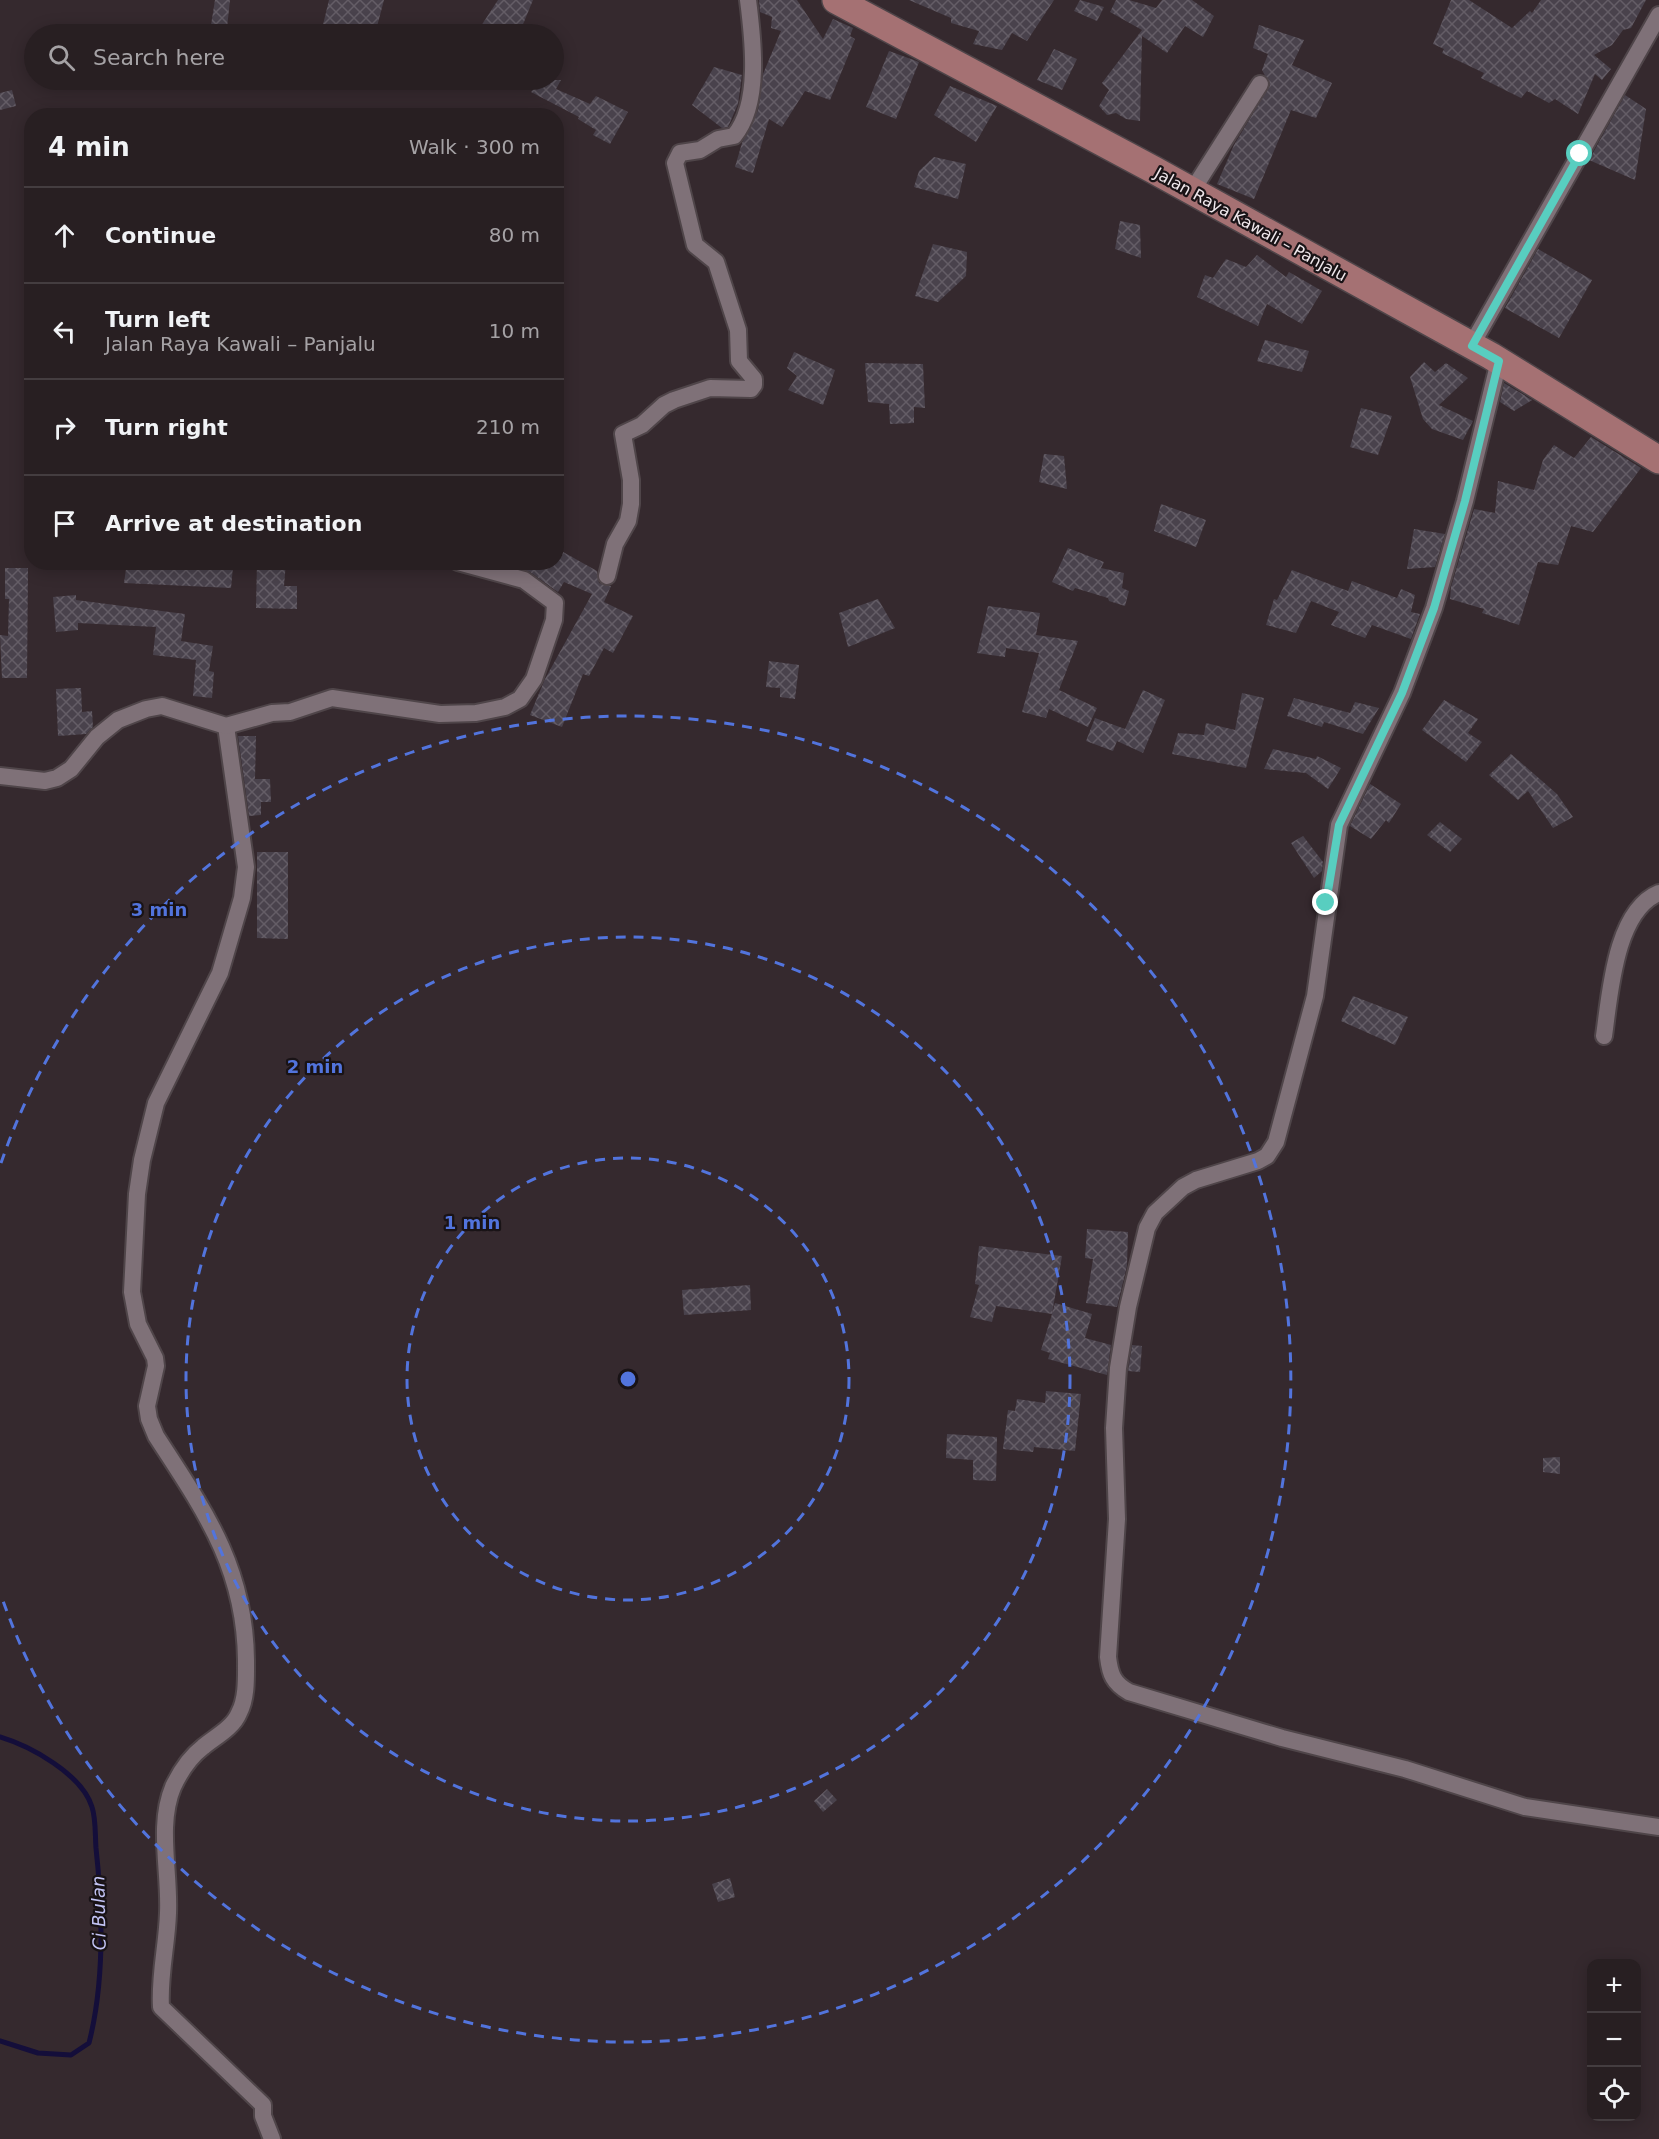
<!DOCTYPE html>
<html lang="en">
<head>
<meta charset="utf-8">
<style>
  body { margin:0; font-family:"DejaVu Sans",sans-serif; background:#342c2f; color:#f1f3f6 }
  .controls { position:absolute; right:18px; bottom:18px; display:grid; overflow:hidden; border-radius:12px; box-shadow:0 3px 15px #0003 }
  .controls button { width:54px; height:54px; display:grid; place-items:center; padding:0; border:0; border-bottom:2px solid #443d40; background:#281f22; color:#f1f3f6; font:30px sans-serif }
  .stop { position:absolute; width:18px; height:18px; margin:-14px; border:4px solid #58cec0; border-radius:50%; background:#fff }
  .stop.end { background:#58cec0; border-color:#fff; box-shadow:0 2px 6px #0008 }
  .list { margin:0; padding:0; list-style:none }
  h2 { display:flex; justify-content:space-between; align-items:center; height:78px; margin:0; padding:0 24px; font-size:26px }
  h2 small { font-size:20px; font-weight:400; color:#a5a2a5 }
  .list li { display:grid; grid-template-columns:39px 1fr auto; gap:18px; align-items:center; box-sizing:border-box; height:96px; padding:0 24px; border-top:2px solid #443d40 }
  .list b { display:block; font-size:22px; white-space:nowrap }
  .list p { margin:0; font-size:20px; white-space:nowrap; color:#a5a2a5 }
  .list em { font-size:20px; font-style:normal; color:#a5a2a5 }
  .icon { flex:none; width:33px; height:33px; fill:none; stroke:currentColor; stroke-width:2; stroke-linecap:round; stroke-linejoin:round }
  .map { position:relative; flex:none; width:1659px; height:2139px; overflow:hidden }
  .search { position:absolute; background:#281f22; box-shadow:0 3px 15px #0003; left:24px; top:24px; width:540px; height:66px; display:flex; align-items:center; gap:15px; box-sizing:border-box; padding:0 21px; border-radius:33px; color:#a5a2a5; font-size:22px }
  .panel { position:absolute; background:#281f22; box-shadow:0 3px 15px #0003; left:24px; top:108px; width:540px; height:462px; border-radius:24px }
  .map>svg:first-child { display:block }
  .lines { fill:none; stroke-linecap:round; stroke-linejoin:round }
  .stream { stroke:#140e3a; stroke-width:5 }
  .building { fill:url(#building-cross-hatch) }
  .street-casing { stroke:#4f4549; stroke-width:20 }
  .primary-casing { stroke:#4f4549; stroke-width:30 }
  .street { stroke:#7f7178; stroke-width:16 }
  .primary { stroke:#a57173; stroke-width:27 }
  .route { stroke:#58cec0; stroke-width:8 }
  .ring { fill:none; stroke:#5274dd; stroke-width:3; stroke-dasharray:10 8 }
  .labels { text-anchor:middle; stroke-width:4.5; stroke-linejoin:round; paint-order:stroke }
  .street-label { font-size:16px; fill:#f0e8ec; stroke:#191316 }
  .water-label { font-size:18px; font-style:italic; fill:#c3c4f5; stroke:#191316 }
  .centre { fill:#5274dd; stroke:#191316; stroke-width:3 }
  .ring-label { font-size:18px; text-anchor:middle; font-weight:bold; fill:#5274dd; stroke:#191316; stroke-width:4.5; stroke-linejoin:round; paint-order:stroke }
</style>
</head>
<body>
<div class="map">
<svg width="1659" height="2139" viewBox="0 0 1659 2139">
  <defs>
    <pattern id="building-cross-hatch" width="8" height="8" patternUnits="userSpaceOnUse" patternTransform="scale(1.5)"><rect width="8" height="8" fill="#49424c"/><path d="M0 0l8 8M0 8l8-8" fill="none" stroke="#645d66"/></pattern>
  </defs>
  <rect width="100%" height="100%" fill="#35292e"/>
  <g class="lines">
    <path class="stream" d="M0,1737C30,1746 82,1774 92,1807C96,1819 95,1835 96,1848C103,1912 105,1980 89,2043L71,2055L38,2053L0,2041"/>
  </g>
  <g class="building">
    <polygon points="215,0 230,0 227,28 211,25"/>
    <polygon points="329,0 384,0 375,34 321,33"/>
    <polygon points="498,0 533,0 519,34 502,34 481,26"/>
    <polygon points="759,0 797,0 823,39 833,19 853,28 850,36 855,39 830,100 805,91 782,127 769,119 753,173 735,167 742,143 758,110 763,74 781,31 771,28 772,17 760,12"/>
    <polygon points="909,0 1054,0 1027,41 1012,33 1002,50 973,44 979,31 951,23 951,18"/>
    <polygon points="1080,0 1104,7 1097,21 1074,11"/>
    <polygon points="1116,0 1129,0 1156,8 1162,0 1192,0 1214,16 1203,37 1185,26 1167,53 1142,36 1140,121 1126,119 1116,113 1107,115 1099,106 1109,90 1102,83 1142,30 1110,12"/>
    <polygon points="1451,0 1469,0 1512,28 1530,11 1532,13 1541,0 1646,0 1631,28 1623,30 1612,45 1594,55 1611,69 1602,80 1595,74 1578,114 1555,99 1549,103 1527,91 1521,98 1481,78 1484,73 1442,53 1444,49 1433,44"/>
    <polygon points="1259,25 1304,40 1292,65 1332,83 1316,118 1291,110 1254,199 1217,184 1234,145 1270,85 1262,70 1268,54 1253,48"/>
    <polygon points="1054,49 1077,59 1062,90 1037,80"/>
    <polygon points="889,51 919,62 896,119 866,107"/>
    <polygon points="714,67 742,75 738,104 728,127 722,128 692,105"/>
    <polygon points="542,80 561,80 556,89 590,104 596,96 628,112 610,144 593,135 596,130 578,119 579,117 531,92"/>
    <polygon points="950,86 997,106 976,142 934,115"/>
    <polygon points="12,90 16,106 0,110 0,93"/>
    <polygon points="1625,95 1646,109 1635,180 1589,160"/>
    <polygon points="934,157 966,164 958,199 914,187 919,171"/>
    <polygon points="1120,221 1140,225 1141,258 1115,249"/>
    <polygon points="933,244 967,252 966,276 938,302 915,296"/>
    <polygon points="1538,249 1592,280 1559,338 1505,308"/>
    <polygon points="1257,255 1286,277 1289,272 1322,291 1302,324 1267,304 1258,326 1197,297 1205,275 1213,278 1226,259 1246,267"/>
    <polygon points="1265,340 1309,351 1302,372 1257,361"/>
    <polygon points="794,352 835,370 823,405 788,390 797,376 787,368"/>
    <polygon points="1424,362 1435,372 1446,363 1468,378 1439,405 1473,421 1463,440 1432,429 1423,419 1410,377"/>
    <polygon points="865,363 923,364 925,408 914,407 914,423 890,424 889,404 868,402"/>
    <polygon points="1504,383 1532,400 1514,411 1500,402"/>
    <polygon points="1361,408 1392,416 1378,455 1350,447"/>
    <polygon points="1591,437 1641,468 1593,532 1571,526 1558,565 1538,562 1519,625 1482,613 1484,609 1450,599 1451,587 1474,509 1495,513 1498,481 1534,490 1543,460 1554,445 1574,458"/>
    <polygon points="1044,454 1064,456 1067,489 1039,482"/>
    <polygon points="1161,504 1206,520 1196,547 1154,531"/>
    <polygon points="1414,529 1445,534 1435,567 1407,569"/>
    <polygon points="556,548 597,571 599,583 611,586 604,602 633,616 613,653 604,648 589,676 583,674 562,727 530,715 545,679 592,594 564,582 558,592 530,572 519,568 523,562 556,562"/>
    <polygon points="1068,548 1104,562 1101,568 1124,573 1122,588 1129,591 1125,606 1109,601 1108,598 1075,588 1073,591 1052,582"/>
    <polygon points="127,562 193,562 193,568 233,567 231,588 124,583"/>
    <polygon points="257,562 286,562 284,586 297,586 297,609 256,608"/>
    <polygon points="5,568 28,568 27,678 2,678 0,635 8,636 9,599 5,599"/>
    <polygon points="1292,570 1348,591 1352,581 1397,598 1401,589 1415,595 1411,612 1420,614 1411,639 1372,625 1365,638 1331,625 1339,612 1311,601 1296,633 1266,625 1274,599 1277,600"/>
    <polygon points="76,595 76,600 185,614 181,641 213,646 209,671 214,672 212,698 193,696 196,660 153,655 156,627 78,623 78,630 56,632 53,597"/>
    <polygon points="878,599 895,628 848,647 839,613"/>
    <polygon points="988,606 1040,613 1036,635 1078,641 1059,690 1097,708 1088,727 1049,709 1046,718 1022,712 1039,653 1006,648 1005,657 977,653"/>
    <polygon points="769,661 799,665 795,699 780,697 780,688 766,687"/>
    <polygon points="81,688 82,712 92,711 93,727 86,734 58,736 56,689"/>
    <polygon points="1143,690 1165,700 1143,753 1117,741 1113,751 1086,741 1095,718 1125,729"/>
    <polygon points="1242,693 1264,698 1246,768 1172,754 1178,733 1204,735 1206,723 1235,730"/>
    <polygon points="1294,698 1350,713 1355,702 1379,708 1363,734 1324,722 1322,727 1287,716"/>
    <polygon points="1444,700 1478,719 1468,733 1482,742 1466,762 1422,730"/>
    <polygon points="238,736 256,736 255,779 270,779 271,802 261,802 261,815 249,816"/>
    <polygon points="1273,749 1316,759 1317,756 1341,768 1328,789 1306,773 1264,769"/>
    <polygon points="1511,754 1557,794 1573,817 1553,828 1528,791 1518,800 1489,775"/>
    <polygon points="1370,784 1401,804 1389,823 1386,820 1371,839 1350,826"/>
    <polygon points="1440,822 1462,839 1450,852 1427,835"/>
    <polygon points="1303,836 1323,862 1322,871 1314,878 1291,843"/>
    <polygon points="257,852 288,852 288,939 257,938"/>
    <polygon points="1353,996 1408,1017 1395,1045 1341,1021"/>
    <polygon points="1087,1229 1128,1232 1127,1266 1117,1307 1086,1303 1093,1259 1085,1258"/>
    <polygon points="979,1246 1062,1256 1052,1314 1055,1303 1092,1314 1085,1338 1111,1345 1107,1375 1048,1359 1050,1353 1041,1350 1052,1314 996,1306 992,1322 970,1317 979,1285 975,1284"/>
    <polygon points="750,1285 751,1310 684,1315 682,1290"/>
    <polygon points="1132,1345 1142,1346 1140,1372 1128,1371"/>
    <polygon points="1046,1391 1081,1394 1075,1451 1034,1447 1033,1452 1003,1449 1008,1410 1015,1411 1017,1399 1045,1403"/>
    <polygon points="947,1434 997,1437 996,1481 973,1480 973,1460 946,1458"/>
    <polygon points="1560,1457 1560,1474 1543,1472 1543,1458"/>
    <polygon points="827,1789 837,1800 823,1812 814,1801"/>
    <polygon points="730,1878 735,1897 718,1902 712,1884"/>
  </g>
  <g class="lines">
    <g class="street-casing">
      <g id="street">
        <polyline points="1192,191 1260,84"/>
        <polyline points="1471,346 1659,15"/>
        <path d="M1499,361L1465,501L1434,608L1402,693L1339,825L1315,996L1276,1142L1267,1156L1258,1161L1196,1180L1183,1187L1155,1213L1147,1228L1128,1307L1118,1368L1114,1428L1117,1519L1108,1657C1110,1674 1113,1683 1129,1692L1282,1738L1405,1769L1525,1807L1659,1827"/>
        <path d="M607,576L615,544L628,521L631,504V480L623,434L642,425L664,405L674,400L710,388L751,389L754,385V379L739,361L738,330L716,262L695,245L675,163L680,153L700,150L718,139L734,136C761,104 753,39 748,0"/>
        <path d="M226,726L246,867L242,898L220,973L156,1103L142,1160L137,1194L132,1292L138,1324L155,1358L156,1366L147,1406L149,1419L156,1436C204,1510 245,1567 246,1660C246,1677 247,1698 239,1713C233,1728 215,1737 203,1747C190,1757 180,1772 173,1787C157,1825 170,1872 168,1913C167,1945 159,1975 161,2007L263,2105V2116L272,2139"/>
        <polyline points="0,776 45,781 57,778 71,769 97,737 118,720 146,709 162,706 226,726 272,713 290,712 332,698 440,714 476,713 505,707 520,699 534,679 554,620 555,603 524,580 458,562"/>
        <path d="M1604,1036C1610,994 1615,911 1659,893"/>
      </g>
    </g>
    <g class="primary-casing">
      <polyline id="primary" points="836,0 1154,170 1491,356 1659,460"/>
    </g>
    <use href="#street" class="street"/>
    <use href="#primary" class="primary"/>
  </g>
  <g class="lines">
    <polyline class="route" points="1326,903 1339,825 1402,693 1434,608 1465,501 1499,361 1472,346 1580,154"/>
  </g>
  <g class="ring">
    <circle cx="628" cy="1379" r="221"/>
    <circle cx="628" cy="1379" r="442"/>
    <path d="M1 1163A663 663 0 1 1 1 1595"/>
  </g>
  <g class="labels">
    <g class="street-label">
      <text transform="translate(1251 224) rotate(29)" y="6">Jalan Raya Kawali – Panjalu</text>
    </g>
    <g class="water-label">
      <text transform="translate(99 1913) rotate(-91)" y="6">Ci Bulan</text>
    </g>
  </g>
  <circle cx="628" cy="1379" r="9" class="centre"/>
  <g class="ring-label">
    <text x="159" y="916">3 min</text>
    <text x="315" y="1073">2 min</text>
    <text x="472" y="1229">1 min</text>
  </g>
</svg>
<div class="controls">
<button>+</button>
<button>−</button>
<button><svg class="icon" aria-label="locate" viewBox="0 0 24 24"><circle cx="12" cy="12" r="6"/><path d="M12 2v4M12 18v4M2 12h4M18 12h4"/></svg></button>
</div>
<div class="stop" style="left:1580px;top:154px"></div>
<div class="stop end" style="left:1326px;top:903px"></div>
<div class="search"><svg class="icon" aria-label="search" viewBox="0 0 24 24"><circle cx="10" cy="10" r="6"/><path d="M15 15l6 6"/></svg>Search here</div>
<section class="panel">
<h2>4 min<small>Walk · 300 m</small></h2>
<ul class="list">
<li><svg class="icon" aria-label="ahead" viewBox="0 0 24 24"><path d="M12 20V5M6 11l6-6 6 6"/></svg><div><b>Continue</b></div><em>80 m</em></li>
<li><svg class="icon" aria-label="left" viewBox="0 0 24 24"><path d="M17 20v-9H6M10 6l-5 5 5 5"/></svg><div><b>Turn left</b><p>Jalan Raya Kawali – Panjalu</p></div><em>10 m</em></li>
<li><svg class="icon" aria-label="right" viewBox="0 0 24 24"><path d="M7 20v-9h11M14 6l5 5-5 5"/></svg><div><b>Turn right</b></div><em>210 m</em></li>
<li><svg class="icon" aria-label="arrive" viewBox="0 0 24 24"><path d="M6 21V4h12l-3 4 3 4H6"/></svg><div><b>Arrive at destination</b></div></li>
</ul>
</section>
</div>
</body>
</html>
